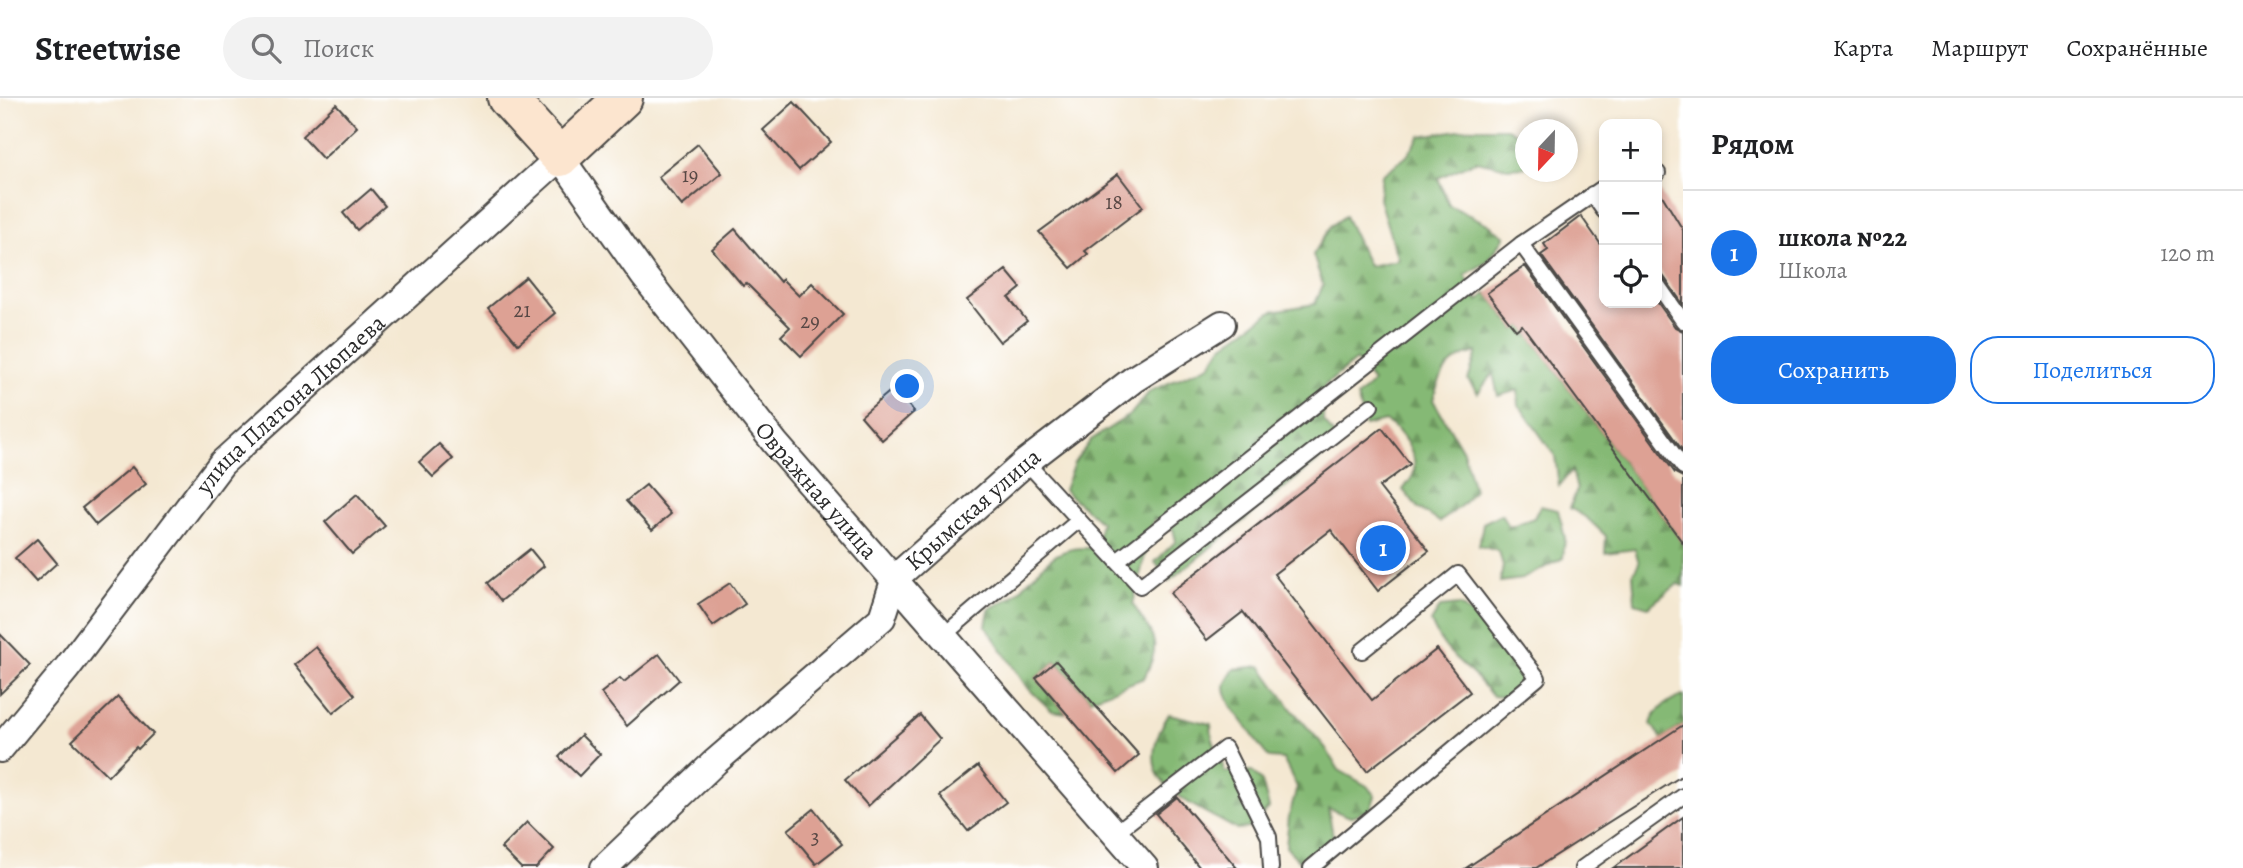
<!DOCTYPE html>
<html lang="ru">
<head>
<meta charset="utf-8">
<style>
  body { margin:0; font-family:Alegreya,serif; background:#f2f2f2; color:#202124 }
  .controls { position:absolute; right:21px; top:21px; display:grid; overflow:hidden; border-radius:14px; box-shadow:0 4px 10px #0003 }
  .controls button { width:63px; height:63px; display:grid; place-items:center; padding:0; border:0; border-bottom:2px solid #e0e0e0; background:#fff; color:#202124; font:35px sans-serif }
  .compass { position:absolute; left:1515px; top:21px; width:63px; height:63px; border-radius:50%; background:#fff; box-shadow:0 4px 10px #0003; rotate:202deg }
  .you { position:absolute; left:908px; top:289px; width:24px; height:24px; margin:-18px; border:5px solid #fff; border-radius:50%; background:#1a73e8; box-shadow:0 0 0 10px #1a73e833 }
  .badge { display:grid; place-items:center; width:46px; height:46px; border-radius:50%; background:#1a73e8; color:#fff; font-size:23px; font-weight:700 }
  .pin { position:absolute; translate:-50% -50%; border:4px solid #fff; box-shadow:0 2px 7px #0006 }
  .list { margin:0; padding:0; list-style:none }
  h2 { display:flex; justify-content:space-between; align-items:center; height:91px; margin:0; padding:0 28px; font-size:30px }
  h2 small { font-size:23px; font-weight:400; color:#757577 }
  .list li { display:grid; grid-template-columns:46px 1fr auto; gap:21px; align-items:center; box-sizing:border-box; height:126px; padding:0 28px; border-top:2px solid #e0e0e0 }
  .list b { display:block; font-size:26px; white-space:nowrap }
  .list p { margin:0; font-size:23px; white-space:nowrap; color:#757577 }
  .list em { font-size:23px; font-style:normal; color:#757577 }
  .actions { display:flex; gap:14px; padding:21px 28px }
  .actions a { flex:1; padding:16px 0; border:2px solid #1a73e8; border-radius:28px; text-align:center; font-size:24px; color:#1a73e8 }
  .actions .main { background:#1a73e8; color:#fff }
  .icon { flex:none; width:38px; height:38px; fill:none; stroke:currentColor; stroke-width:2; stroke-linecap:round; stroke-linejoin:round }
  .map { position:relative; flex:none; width:1683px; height:770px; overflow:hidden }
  header { display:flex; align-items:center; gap:42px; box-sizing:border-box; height:98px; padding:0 35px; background:#fff; border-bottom:2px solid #e0e0e0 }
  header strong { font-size:33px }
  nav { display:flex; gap:38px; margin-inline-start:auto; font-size:24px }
  .search { width:490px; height:63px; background:#f2f2f2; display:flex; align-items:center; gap:18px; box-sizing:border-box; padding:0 24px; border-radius:38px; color:#757577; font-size:26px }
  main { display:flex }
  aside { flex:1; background:#fff }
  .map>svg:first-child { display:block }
  .forest { fill:url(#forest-firs); stroke:#587250; stroke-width:2 }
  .building { fill:#dda194 }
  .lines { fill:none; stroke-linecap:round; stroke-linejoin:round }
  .lane-casing { stroke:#494744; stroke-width:18 }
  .street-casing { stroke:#494744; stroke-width:30 }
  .secondary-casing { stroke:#494744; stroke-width:42 }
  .lane { stroke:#fff; stroke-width:14 }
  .street { stroke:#fff; stroke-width:26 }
  .secondary { stroke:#fce5cf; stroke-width:38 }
  .labels { text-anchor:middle; stroke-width:6; stroke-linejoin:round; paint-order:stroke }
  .number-label { font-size:21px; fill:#584845 }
  .street-label { font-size:24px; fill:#2b2b2b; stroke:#fff }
</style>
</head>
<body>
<header>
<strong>Streetwise</strong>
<div class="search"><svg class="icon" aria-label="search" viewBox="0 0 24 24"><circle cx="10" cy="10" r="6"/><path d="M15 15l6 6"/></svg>Поиск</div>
<nav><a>Карта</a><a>Маршрут</a><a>Сохранённые</a></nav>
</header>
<main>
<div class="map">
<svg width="1683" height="770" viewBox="0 0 1683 770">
  <defs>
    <pattern id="forest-firs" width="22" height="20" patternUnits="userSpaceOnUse" patternTransform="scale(1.75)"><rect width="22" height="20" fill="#85b974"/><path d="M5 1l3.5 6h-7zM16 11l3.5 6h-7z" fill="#6d975f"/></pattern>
  </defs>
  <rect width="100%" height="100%" fill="#fff"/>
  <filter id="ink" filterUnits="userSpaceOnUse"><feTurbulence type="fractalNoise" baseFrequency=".0143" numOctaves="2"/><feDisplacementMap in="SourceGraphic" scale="14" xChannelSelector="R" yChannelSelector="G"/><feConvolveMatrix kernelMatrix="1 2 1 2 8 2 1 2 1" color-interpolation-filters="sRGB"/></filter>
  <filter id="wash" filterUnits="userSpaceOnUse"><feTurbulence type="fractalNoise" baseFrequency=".00686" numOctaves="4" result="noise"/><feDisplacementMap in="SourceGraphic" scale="28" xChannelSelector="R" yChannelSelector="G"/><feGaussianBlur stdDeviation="1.57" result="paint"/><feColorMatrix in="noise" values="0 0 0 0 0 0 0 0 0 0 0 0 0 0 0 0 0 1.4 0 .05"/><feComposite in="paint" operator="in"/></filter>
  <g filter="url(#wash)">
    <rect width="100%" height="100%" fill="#f4e8d2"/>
    <g class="forest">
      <path d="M1472,30H1507L1525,41V69L1508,70L1476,63L1438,80L1449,107L1488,126L1505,138L1488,163L1465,177L1478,203L1487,195L1516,232L1522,227L1683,445V488L1678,486L1648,509L1635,505L1633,476L1639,465L1635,451L1605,455L1606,438L1587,420L1570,410L1577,392L1572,372L1559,388L1555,358L1519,307L1518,292L1498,298L1493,275L1478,295L1468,282L1477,254C1448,260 1440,276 1433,302L1463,353L1474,392L1463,406L1440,424L1418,410L1403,392C1406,387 1411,382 1413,377C1420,358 1401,331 1385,323L1365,328L1357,299L1373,284L1356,262L1324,288L1323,322L1340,345L1169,483L1155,464L1176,443L1173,431L1154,420L1133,506C1152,539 1164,541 1144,580L1090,601L1056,563L1036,580L1066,615L1052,613L1026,588L986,528L989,511C998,506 1011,501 1018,494C1042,470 1056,444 1095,451L1101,424L1064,392L1074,365L1091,342L1131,316L1150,293L1210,267L1222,248L1272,213L1315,206L1323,187L1313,157L1331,128L1345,118L1369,168L1398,162L1379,101L1382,77L1407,58L1420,38Z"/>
      <polygon points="1540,408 1558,412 1565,440 1563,460 1522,481 1500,484 1503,468 1499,453 1479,448 1483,425 1501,416 1509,429 1534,420"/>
      <path d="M1460,507L1505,545L1531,580L1515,600L1492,598C1472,569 1445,560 1431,524L1440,509Z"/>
      <path d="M1261,568L1293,613L1325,649L1339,672L1367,688L1375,698L1371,711L1350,719L1328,710L1335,749L1321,767L1300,764L1286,749L1289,718L1297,689L1283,661L1270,660C1259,650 1255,639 1246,628C1233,610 1231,612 1224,588L1234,571Z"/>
      <path d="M1683,598V627L1662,641L1651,626C1655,611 1669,602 1683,598Z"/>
      <path d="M1169,616L1211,626L1212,639L1225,674L1252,673L1262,684L1269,710L1249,730L1236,731C1183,700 1126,686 1169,616Z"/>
    </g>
    <g id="blocks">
      <g class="building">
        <polygon points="794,4 831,44 799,72 763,32"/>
        <polygon points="336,6 357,29 323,61 302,38"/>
        <polygon points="698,46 722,75 682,108 658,79"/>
        <polygon points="1118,76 1143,109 1085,153 1088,156 1071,170 1039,134"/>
        <polygon points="1657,89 1683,132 1683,206 1657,169"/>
        <polygon points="371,91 385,108 357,132 343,115"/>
        <polygon points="1581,118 1604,151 1604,205 1658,205 1675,229 1683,233 1683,353 1541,157 1548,152 1544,146"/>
        <polygon points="735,131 780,184 782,181 799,198 812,185 843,216 801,258 781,238 790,229 746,185 743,188 712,151"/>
        <polygon points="1525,168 1675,375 1683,379 1683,445 1522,227 1516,232 1487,195"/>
        <polygon points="1006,172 1021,190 1009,200 1027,223 1000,244 967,202"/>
        <polygon points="526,179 555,215 518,246 488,210"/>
        <polygon points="894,290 914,314 882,342 861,318"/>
        <polygon points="1382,330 1410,366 1379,389 1429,453 1378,493 1331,432 1274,476 1372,602 1437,551 1470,594 1367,673 1243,514 1207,542 1170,495"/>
        <polygon points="439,346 453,361 433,379 419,364"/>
        <polygon points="132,369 146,386 96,427 82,410"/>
        <polygon points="646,387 671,416 652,432 626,403"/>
        <polygon points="357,396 385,428 352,456 325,424"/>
        <polygon points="37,441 57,465 36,484 15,460"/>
        <polygon points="530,451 544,468 501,503 487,485"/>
        <polygon points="730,485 745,506 713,528 698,506"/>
        <polygon points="0,536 30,567 0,596"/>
        <polygon points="316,549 355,597 333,615 294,567"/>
        <polygon points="659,556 679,582 627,628 601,595 620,580 624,584"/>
        <polygon points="1056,563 1139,657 1118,675 1036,580"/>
        <polygon points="118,599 153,636 138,651 136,649 108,678 72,643"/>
        <polygon points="920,617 940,641 868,708 845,682"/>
        <polygon points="1683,627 1683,677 1536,770 1466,770"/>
        <polygon points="581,637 600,656 579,678 559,659"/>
        <polygon points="978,668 1006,704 968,733 940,698"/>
        <polygon points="1177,699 1237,770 1200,770 1156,716"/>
        <polygon points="814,711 842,746 816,766 788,732"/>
        <polygon points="1683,719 1683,770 1613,770"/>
        <polygon points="527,724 554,751 536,770 521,770 501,750"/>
      </g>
    </g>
  </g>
  <g filter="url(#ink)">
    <use href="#blocks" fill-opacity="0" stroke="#494744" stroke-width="2"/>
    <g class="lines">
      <g class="lane-casing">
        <g id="lane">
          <polyline points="1657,76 1658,75"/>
          <polyline points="1604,89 1521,146 1683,369"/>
          <polyline points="1592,96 1604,113"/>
          <polyline points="1657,186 1683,223"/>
          <polyline points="1026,364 1079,422"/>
          <polyline points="1117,463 1521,146"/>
          <polyline points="944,537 1079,422 1140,488 1371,308"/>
          <polyline points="1115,735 1225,650 1269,739 1271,770"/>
          <polyline points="1311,770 1538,580 1458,476 1362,553"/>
          <polyline points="1582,770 1683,698"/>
        </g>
      </g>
      <g class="street-casing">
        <g id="street">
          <path id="s1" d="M0,651L67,570L222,365L560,59L644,178L775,345L1145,770"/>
          <path id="s2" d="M604,770L715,664L882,520L895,480L1026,364L1134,281L1222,226"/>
        </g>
      </g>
      <g class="secondary-casing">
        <polyline id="secondary" points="507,0 560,59 623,0"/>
      </g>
      <use href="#lane" class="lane"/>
      <use href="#street" class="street"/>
      <use href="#secondary" class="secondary"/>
    </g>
  </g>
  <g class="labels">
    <g class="number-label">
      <text x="690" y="84">19</text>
      <text x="1114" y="111">18</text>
      <text x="522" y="219">21</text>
      <text x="810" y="230">29</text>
      <text x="815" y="746">3</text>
    </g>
    <g class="street-label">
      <text dy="8" stroke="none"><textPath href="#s1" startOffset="452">улица Платона Люпаева</textPath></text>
      <text dy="8" stroke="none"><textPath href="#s1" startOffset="1239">Овражная улица</textPath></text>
      <text dy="8" stroke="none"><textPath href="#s2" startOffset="520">Крымская улица</textPath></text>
    </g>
  </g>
</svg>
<div class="controls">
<button>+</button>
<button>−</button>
<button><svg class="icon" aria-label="locate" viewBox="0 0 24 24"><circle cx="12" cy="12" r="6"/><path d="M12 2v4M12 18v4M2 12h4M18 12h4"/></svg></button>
</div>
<svg class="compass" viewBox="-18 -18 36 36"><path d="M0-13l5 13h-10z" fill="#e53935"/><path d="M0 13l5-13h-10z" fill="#757577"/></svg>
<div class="you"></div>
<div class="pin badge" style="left:1383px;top:450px">1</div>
</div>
<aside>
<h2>Рядом<small></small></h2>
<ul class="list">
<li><span class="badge">1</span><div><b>школа №22</b><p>Школа</p></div><em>120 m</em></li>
</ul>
<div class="actions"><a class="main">Сохранить</a><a>Поделиться</a></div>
</aside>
</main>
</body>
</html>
